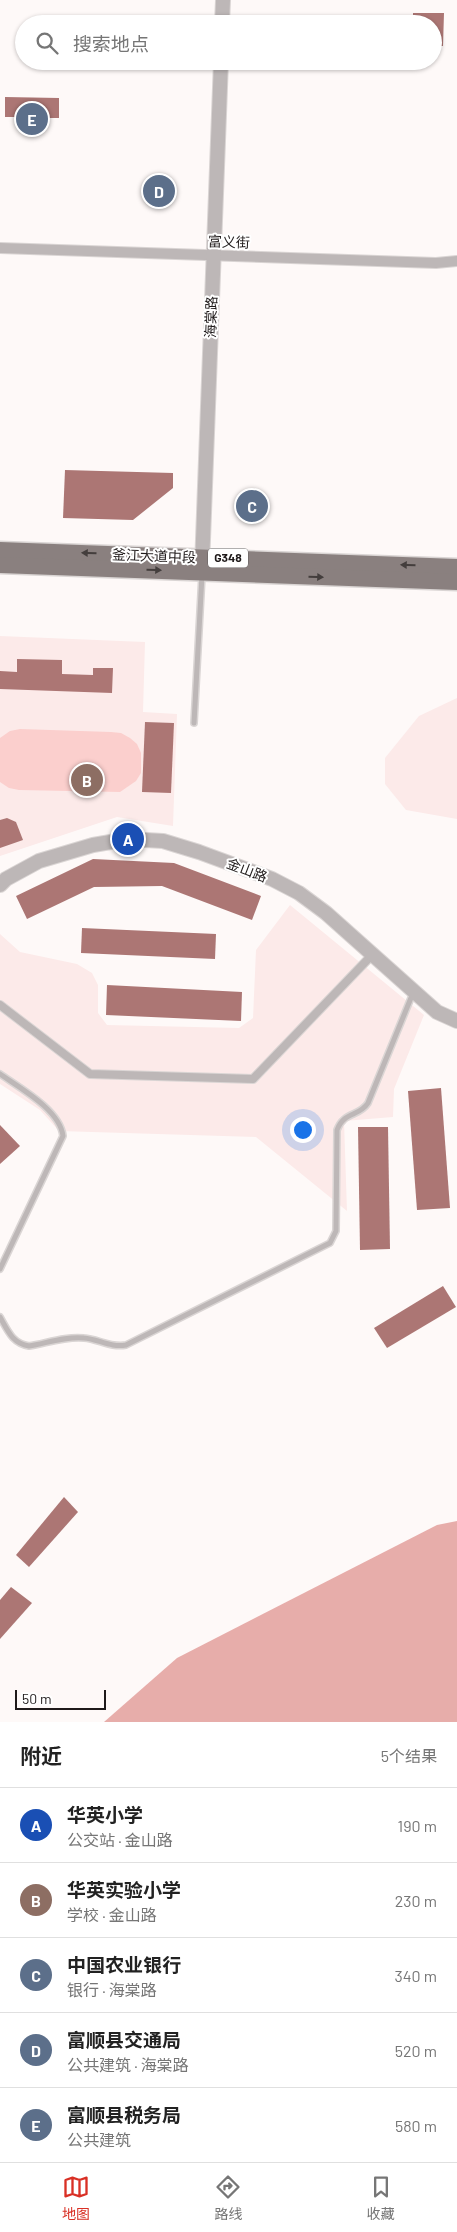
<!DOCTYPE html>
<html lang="zh">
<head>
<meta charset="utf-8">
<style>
  body { margin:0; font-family:Barlow,"Noto Sans SC",sans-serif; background:#f2f2f2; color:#222 }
  .scale { position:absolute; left:15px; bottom:12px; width:91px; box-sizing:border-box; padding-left:5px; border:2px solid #1f1a1a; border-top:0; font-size:14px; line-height:18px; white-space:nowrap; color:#1f1a1a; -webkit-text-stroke:4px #fff; paint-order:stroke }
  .you { position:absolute; left:302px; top:1129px; width:18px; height:18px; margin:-12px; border:4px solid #fff; border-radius:50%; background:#1a73e8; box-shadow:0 0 0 8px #1a73e833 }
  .badge { display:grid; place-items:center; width:32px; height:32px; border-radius:50%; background:#d93025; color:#fff; font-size:16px; font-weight:700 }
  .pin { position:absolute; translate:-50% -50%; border:2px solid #fff; box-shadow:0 1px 5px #0006 }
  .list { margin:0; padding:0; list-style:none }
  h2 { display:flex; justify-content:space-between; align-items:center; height:65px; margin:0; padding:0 20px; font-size:21px }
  h2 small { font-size:16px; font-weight:400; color:#767676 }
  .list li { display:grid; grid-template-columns:32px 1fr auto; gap:15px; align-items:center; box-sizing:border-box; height:75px; padding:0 20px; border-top:1px solid #e0e0e0 }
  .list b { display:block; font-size:19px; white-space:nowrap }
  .list p { margin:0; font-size:16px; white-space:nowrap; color:#767676 }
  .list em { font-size:16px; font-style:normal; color:#767676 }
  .icon { flex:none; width:28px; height:28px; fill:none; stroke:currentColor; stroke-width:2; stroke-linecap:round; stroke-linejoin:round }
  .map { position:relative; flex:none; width:457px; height:1722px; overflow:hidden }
  .search { position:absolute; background:#fff; box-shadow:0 1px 4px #0004; left:15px; right:15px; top:15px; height:55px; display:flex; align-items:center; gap:12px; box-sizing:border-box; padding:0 18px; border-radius:28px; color:#767676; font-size:19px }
  .sheet { height:440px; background:#fff }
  nav { display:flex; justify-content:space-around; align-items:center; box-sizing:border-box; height:70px; border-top:1px solid #e0e0e0; background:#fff; font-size:14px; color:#767676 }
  nav a { display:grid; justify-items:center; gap:2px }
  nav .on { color:#d93025 }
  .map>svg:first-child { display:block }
  .built { fill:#fceae9 }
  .green { fill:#fbcfcd }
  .water { fill:#e7adaa }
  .building { fill:#ac7674 }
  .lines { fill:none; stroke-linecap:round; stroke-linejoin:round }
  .service-casing { stroke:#dad5d4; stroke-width:8 }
  .pedestrian-casing { stroke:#dad5d4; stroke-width:10 }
  .minor-casing { stroke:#dad5d4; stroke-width:12 }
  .tertiary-casing { stroke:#dad5d4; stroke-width:16 }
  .primary-casing { stroke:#dad5d4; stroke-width:19 }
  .service { stroke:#bdb7b7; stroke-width:5 }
  .pedestrian { stroke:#bdb7b7; stroke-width:8 }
  .minor { stroke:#bdb7b7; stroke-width:10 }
  .tertiary { stroke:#bdb7b7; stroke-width:14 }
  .primary { stroke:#8a807f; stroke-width:16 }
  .oneway { fill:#443e3d }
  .labels { text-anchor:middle; stroke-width:4; stroke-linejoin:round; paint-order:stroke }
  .shield { fill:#fff; stroke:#625f5f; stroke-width:1 }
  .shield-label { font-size:12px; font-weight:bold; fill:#1f1a1a }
  .street-label { font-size:14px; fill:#1f1a1a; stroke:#fff }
</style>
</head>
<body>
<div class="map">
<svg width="457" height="1722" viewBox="0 0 457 1722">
  <rect width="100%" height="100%" fill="#fef9f8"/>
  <g class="built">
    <polygon points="0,636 145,642 143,712 177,714 173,826 117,817 0,856"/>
    <polygon points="457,698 457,819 406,810 385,784 385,758 419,716"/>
    <polygon points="290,905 424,1015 394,1089 393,1117 344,1121 347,1211 256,1137 59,1131 40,1110 0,1084 0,934 20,952 77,964 92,973 98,985 98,1013 107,1025 239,1028 253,1018 256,950"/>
  </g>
  <polygon class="green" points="20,729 111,732 121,733 130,738 137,744 141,753 141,773 136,781 120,792 19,790 9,788 0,782 0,738 10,731"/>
  <polygon class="water" points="457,1521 457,1722 104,1722 177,1658 437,1525"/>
  <g class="building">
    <polygon points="413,13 444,13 443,46 433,46 433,24 413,24"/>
    <polygon points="5,97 59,98 59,118 49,118 33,122 17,117 5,117"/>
    <polygon points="65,470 173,473 173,488 133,520 63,518"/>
    <polygon points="17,659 62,660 62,674 93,675 93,668 113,668 112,693 0,689 0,671 17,672"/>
    <polygon points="145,722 174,723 171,793 142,792"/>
    <polygon points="7,818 16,822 23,840 0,848 0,820"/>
    <polygon points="93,859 174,863 261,896 252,920 162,886 94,887 27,919 16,896"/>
    <polygon points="82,928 216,934 215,959 81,953"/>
    <polygon points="107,985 242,992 241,1021 106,1015"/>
    <polygon points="441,1088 450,1208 417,1210 408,1091"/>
    <polygon points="0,1125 20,1146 0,1164"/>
    <polygon points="358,1127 388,1127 390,1249 360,1250"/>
    <polygon points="443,1286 456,1307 387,1348 374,1328"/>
    <polygon points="64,1497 78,1512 29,1567 16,1555"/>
    <polygon points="11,1587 32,1603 0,1639 0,1600"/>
  </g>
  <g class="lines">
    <g class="service-casing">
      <g id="service">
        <polyline points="194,723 202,575"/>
        <path d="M0,1074C20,1088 60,1110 63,1136L0,1269"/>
        <path d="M0,1317C8,1331 12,1343 29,1346C47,1343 66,1336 84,1338C98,1339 111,1348 126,1345L330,1243L336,1231L337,1130C344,1111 359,1117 368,1103L413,993"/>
      </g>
    </g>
    <g class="pedestrian-casing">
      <polyline id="pedestrian" points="0,1005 90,1074 253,1079 372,955"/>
    </g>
    <g class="minor-casing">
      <polyline id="minor" points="0,248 436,263 457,261"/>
    </g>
    <g class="tertiary-casing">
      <g id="tertiary">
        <polyline points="222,24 223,0"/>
        <polyline points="202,566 221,61"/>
        <polyline points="0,885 6,879 39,861 93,845 128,839 163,841 199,852 272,879 299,893 326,913 437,1012 457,1021"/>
      </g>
    </g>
    <g class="primary-casing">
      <g id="primary">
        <polyline points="0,550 457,567"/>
        <polyline points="0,565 457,582"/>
      </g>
    </g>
    <use href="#service" class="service"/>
    <use href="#pedestrian" class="pedestrian"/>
    <use href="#minor" class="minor"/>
    <use href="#tertiary" class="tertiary"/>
    <use href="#primary" class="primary"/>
  </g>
  <defs><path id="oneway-solid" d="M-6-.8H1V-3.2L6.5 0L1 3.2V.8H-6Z" transform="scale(1.25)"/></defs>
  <g class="oneway">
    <use href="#oneway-solid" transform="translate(89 553) rotate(-178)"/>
    <use href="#oneway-solid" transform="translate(408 565) rotate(-178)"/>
    <use href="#oneway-solid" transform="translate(154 570) rotate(2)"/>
    <use href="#oneway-solid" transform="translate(316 577) rotate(2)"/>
  </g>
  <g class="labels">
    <rect class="shield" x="208" y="548.5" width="40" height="19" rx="4"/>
    <g class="shield-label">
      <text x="228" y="562">G348</text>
    </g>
    <g class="street-label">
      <text transform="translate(229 242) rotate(2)" y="5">富义街</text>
      <text transform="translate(211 317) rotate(-88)" y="5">海棠路</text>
      <text transform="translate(154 556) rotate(2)" y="5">釜江大道中段</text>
      <text transform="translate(247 870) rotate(21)" y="5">金山路</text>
    </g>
  </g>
</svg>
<div class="scale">50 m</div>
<div class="you"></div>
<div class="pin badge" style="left:128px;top:839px;background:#1a4fb4">A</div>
<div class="pin badge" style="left:87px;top:780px;background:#8d6e63">B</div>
<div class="pin badge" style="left:252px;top:506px;background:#5c6f8a">C</div>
<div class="pin badge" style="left:159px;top:191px;background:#5c6f8a">D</div>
<div class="pin badge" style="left:32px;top:119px;background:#5c6f8a">E</div>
<div class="search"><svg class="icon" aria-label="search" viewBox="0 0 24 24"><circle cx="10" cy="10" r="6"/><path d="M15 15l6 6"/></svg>搜索地点</div>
</div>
<section class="sheet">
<h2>附近<small>5个结果</small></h2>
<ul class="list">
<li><span class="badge" style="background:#1a4fb4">A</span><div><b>华英小学</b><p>公交站 · 金山路</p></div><em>190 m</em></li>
<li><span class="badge" style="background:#8d6e63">B</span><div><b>华英实验小学</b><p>学校 · 金山路</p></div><em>230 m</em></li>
<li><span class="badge" style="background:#5c6f8a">C</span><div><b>中国农业银行</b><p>银行 · 海棠路</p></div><em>340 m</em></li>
<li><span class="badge" style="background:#5c6f8a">D</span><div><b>富顺县交通局</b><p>公共建筑 · 海棠路</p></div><em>520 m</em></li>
<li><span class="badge" style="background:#5c6f8a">E</span><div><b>富顺县税务局</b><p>公共建筑</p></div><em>580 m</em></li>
</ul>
</section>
<nav>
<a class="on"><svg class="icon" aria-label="map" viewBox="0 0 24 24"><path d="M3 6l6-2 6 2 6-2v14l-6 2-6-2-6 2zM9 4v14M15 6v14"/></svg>地图</a>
<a><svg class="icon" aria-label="directions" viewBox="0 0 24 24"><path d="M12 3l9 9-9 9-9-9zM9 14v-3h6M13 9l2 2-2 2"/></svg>路线</a>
<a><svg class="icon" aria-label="saved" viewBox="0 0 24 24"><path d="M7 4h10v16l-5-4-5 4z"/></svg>收藏</a>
</nav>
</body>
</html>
